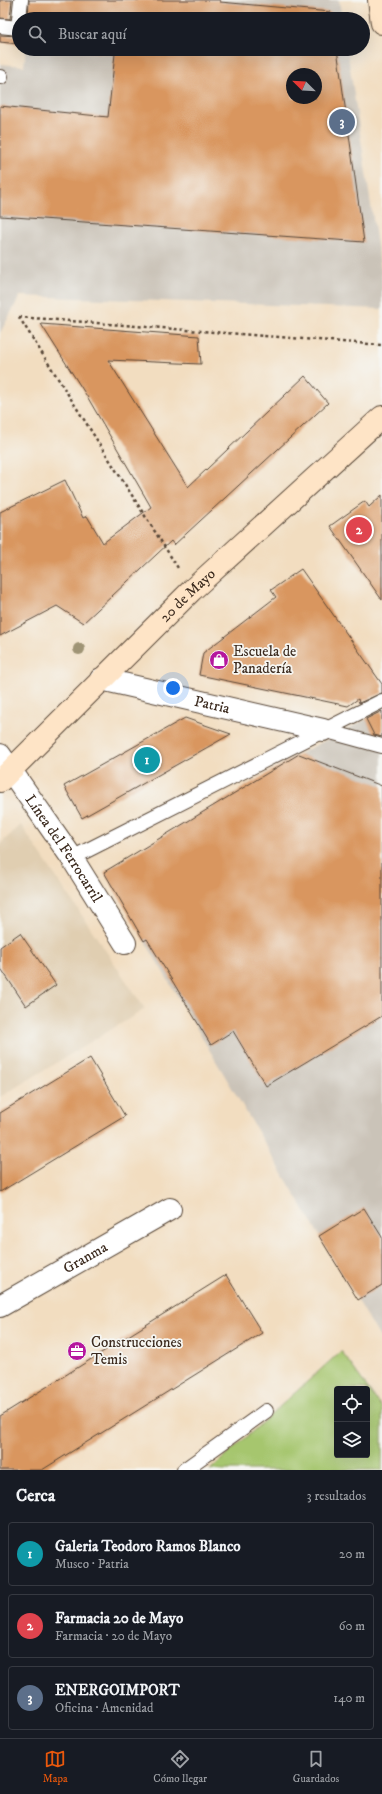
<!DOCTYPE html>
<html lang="es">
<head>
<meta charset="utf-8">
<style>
  body { margin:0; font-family:"IM FELL DW Pica",serif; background:#20242c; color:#f1f3f6 }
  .controls { position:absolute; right:12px; bottom:12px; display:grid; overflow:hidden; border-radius:4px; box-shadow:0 4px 16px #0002 }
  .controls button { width:36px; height:36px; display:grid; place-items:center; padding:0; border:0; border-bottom:1px solid #363941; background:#171b24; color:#f1f3f6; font:20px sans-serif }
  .compass { position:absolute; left:286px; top:68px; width:36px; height:36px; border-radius:50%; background:#171b24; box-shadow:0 4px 16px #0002; rotate:294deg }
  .you { position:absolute; left:173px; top:688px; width:14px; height:14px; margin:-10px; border:3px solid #fff; border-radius:50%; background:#1a73e8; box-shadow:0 0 0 6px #1a73e833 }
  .badge { display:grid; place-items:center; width:26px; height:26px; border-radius:50%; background:#ea580c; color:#fff; font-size:13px; font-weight:700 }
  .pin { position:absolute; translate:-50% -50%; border:2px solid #fff; box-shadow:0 1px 4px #0006 }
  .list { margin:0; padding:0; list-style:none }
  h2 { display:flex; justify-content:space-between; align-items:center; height:52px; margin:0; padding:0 16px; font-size:17px }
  h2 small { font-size:13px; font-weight:400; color:#9ea1a6 }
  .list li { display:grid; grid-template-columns:26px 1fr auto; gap:12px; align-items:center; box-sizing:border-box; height:64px; margin:0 8px 8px; padding:0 8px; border:1px solid #363941; border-radius:4px }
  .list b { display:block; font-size:15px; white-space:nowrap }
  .list p { margin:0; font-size:13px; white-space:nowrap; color:#9ea1a6 }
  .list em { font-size:13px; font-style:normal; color:#9ea1a6 }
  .icon { flex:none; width:22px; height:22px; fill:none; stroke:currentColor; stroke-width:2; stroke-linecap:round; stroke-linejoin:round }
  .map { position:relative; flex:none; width:382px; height:1470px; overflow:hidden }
  .search { position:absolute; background:#171b24; box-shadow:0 4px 16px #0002; left:12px; right:12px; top:12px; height:44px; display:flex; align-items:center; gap:10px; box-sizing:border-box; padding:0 14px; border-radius:22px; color:#9ea1a6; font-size:15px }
  .sheet { height:268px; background:#171b24 }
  nav { display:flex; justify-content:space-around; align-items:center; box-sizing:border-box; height:56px; border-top:1px solid #363941; background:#171b24; font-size:11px; color:#9ea1a6 }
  nav a { display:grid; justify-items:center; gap:2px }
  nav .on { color:#ea580c }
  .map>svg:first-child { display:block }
  .built { fill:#e0ceb1 }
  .industrial { fill:#cac3b8; fill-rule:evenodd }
  .green { fill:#a6c66e; stroke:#707846; fill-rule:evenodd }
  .building { fill:#d9965f; fill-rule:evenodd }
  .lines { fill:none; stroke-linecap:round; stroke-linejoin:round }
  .service-casing { stroke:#564536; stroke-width:16 }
  .minor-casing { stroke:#564536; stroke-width:24 }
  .secondary-casing { stroke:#564536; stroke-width:24 }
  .path { stroke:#564536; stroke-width:2.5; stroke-dasharray:3 3; stroke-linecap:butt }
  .service { stroke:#fff; stroke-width:14 }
  .minor { stroke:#fff; stroke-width:22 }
  .secondary { stroke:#fee4c6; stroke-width:22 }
  .tree { fill:#9f9474 }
  .labels { text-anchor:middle; stroke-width:3.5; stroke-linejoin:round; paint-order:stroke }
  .street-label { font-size:15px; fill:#3b2a1e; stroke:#f6f6f2 }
  .poi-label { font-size:15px; fill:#3b2a1e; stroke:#f6f6f2; text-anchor:start }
</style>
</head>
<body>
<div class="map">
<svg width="382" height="1470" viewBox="0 0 382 1470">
  <rect width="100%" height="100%" fill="#f6f6f2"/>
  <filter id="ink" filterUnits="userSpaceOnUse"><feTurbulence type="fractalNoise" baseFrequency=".025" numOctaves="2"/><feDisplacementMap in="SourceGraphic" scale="8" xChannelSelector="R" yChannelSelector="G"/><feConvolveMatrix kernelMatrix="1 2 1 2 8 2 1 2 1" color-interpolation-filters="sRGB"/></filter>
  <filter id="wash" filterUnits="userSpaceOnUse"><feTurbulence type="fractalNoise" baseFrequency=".012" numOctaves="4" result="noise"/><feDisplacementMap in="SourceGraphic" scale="16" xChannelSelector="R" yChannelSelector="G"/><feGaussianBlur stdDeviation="0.9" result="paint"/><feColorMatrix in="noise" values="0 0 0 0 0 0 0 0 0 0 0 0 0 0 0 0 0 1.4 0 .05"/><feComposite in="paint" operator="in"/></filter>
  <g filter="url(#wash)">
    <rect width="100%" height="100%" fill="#f2ddc0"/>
    <polygon class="built" points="21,825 145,1009 0,1097 0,844"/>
    <g class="industrial">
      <polygon points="32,0 339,0 342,19 30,19"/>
      <path d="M26,49H347L382,277V309L20,296L0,333V64L24,66ZM292,74H316V98H292Z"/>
      <polygon points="382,711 382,1341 104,872 299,754"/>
    </g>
    <path class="green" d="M341,1351L382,1408V1470H210ZM337,1389H367V1455H337Z"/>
    <g id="blocks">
      <g class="building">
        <polygon points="0,0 12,0 10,19 0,18"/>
        <polygon points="29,0 220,0 220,2 331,12 332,19 28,19"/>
        <polygon points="0,35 19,36 19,44 0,42"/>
        <path d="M64,49H337L364,242L0,216V106L108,117L115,54ZM292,74H316V98H292Z"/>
        <polygon points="41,324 199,336 201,364 108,360 188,487 305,376 328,403 174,545 171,541 83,623 57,606 0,636 0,512 65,480 83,518 87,516 103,543 151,507 88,398"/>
        <polygon points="382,495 382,600 330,526 365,501 369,507"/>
        <polygon points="301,569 382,684 382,693 359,703 358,699 348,706 199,675 203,653 276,597 271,590"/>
        <polygon points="382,711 382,737 374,735 366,719"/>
        <polygon points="185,718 231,734 82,818 64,786"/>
        <polygon points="299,754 382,786 382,1016 266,1086 233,1031 211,1045 147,939 144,941 104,872"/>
        <polygon points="20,933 56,985 26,1006 0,967 0,947"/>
        <polygon points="90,1058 125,1116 0,1192 0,1113"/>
        <polygon points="364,1208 382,1237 382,1285 358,1300 319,1236"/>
        <polygon points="226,1275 262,1333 42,1470 0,1470 0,1416"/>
      </g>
    </g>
  </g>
  <g filter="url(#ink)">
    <use href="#blocks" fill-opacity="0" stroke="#564536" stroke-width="1"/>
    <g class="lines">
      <g class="service-casing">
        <g id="service">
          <polyline points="0,26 18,28 21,0"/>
          <polyline points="0,77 1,77"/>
          <polyline points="323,730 382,746"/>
          <polyline points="72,858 382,701"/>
          <polyline points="184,1470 266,1411"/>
        </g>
      </g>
      <g class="minor-casing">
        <g id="minor">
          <path id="s1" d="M101,679L323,730"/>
          <path id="s2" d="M0,755L72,858L125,943"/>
          <path id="s3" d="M0,1306L170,1209"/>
        </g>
      </g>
      <g class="secondary-casing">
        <g id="secondary">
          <polyline points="379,0 382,23"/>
          <path id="s4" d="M0,781L192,590L382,417"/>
        </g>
      </g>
      <g class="path">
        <polyline points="19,317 382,345"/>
        <polyline points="19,317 178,568"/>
      </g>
      <use href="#service" class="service"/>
      <use href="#minor" class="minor"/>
      <use href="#secondary" class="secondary"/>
    </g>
    <circle class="tree" cx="79" cy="649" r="6"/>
  </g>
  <defs>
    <g id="shop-disc" transform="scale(1)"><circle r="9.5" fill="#b5179e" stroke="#f6f6f2"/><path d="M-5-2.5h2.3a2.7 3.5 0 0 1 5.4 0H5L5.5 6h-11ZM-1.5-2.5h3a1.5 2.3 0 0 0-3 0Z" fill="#fff"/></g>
    <g id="office-disc" transform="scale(1)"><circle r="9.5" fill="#b5179e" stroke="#f6f6f2"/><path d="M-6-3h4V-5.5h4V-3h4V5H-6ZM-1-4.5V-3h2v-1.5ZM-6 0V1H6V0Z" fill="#fff"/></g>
  </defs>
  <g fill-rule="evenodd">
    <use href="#shop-disc" x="219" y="660"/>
    <use href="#office-disc" x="77" y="1351"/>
  </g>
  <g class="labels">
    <g class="street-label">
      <text dy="5" stroke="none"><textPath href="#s4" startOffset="264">20 de Mayo</textPath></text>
      <text dy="5" stroke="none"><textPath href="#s1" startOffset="114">Patria</textPath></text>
      <text dy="5" stroke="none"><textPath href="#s2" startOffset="113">Línea del Ferrocarril</textPath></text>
      <text dy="5" stroke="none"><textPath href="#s3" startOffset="98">Granma</textPath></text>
    </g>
    <g class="poi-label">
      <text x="233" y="656">Escuela de<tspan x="233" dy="17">Panadería</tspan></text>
      <text x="91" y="1347">Construcciones<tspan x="91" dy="17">Temis</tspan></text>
    </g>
  </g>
</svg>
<div class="controls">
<button><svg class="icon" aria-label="locate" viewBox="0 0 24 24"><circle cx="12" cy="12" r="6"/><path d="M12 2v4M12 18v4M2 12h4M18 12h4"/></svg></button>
<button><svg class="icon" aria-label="layers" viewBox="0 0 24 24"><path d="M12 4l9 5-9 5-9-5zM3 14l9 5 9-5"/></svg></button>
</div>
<svg class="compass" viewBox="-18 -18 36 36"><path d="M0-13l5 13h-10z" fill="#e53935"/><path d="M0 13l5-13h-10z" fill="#9ea1a6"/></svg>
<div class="you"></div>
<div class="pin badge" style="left:147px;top:760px;background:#0f9aa8">1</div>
<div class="pin badge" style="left:359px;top:530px;background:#e0444e">2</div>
<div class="pin badge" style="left:342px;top:122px;background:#5c6f8a">3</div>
<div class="search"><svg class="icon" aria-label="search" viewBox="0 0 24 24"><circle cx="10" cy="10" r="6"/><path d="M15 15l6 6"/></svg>Buscar aquí</div>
</div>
<section class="sheet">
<h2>Cerca<small>3 resultados</small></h2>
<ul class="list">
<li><span class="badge" style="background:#0f9aa8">1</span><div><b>Galeria Teodoro Ramos Blanco</b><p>Museo · Patria</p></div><em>20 m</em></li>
<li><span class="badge" style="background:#e0444e">2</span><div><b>Farmacia 20 de Mayo</b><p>Farmacia · 20 de Mayo</p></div><em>60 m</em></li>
<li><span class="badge" style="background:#5c6f8a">3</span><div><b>ENERGOIMPORT</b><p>Oficina · Amenidad</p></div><em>140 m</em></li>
</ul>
</section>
<nav>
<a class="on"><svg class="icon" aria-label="map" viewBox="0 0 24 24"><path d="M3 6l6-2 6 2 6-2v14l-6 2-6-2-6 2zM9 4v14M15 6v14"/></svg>Mapa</a>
<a><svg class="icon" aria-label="directions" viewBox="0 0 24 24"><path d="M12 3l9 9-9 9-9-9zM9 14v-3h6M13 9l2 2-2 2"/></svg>Cómo llegar</a>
<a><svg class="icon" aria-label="saved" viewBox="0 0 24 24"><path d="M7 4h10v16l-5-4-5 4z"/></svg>Guardados</a>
</nav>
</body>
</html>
